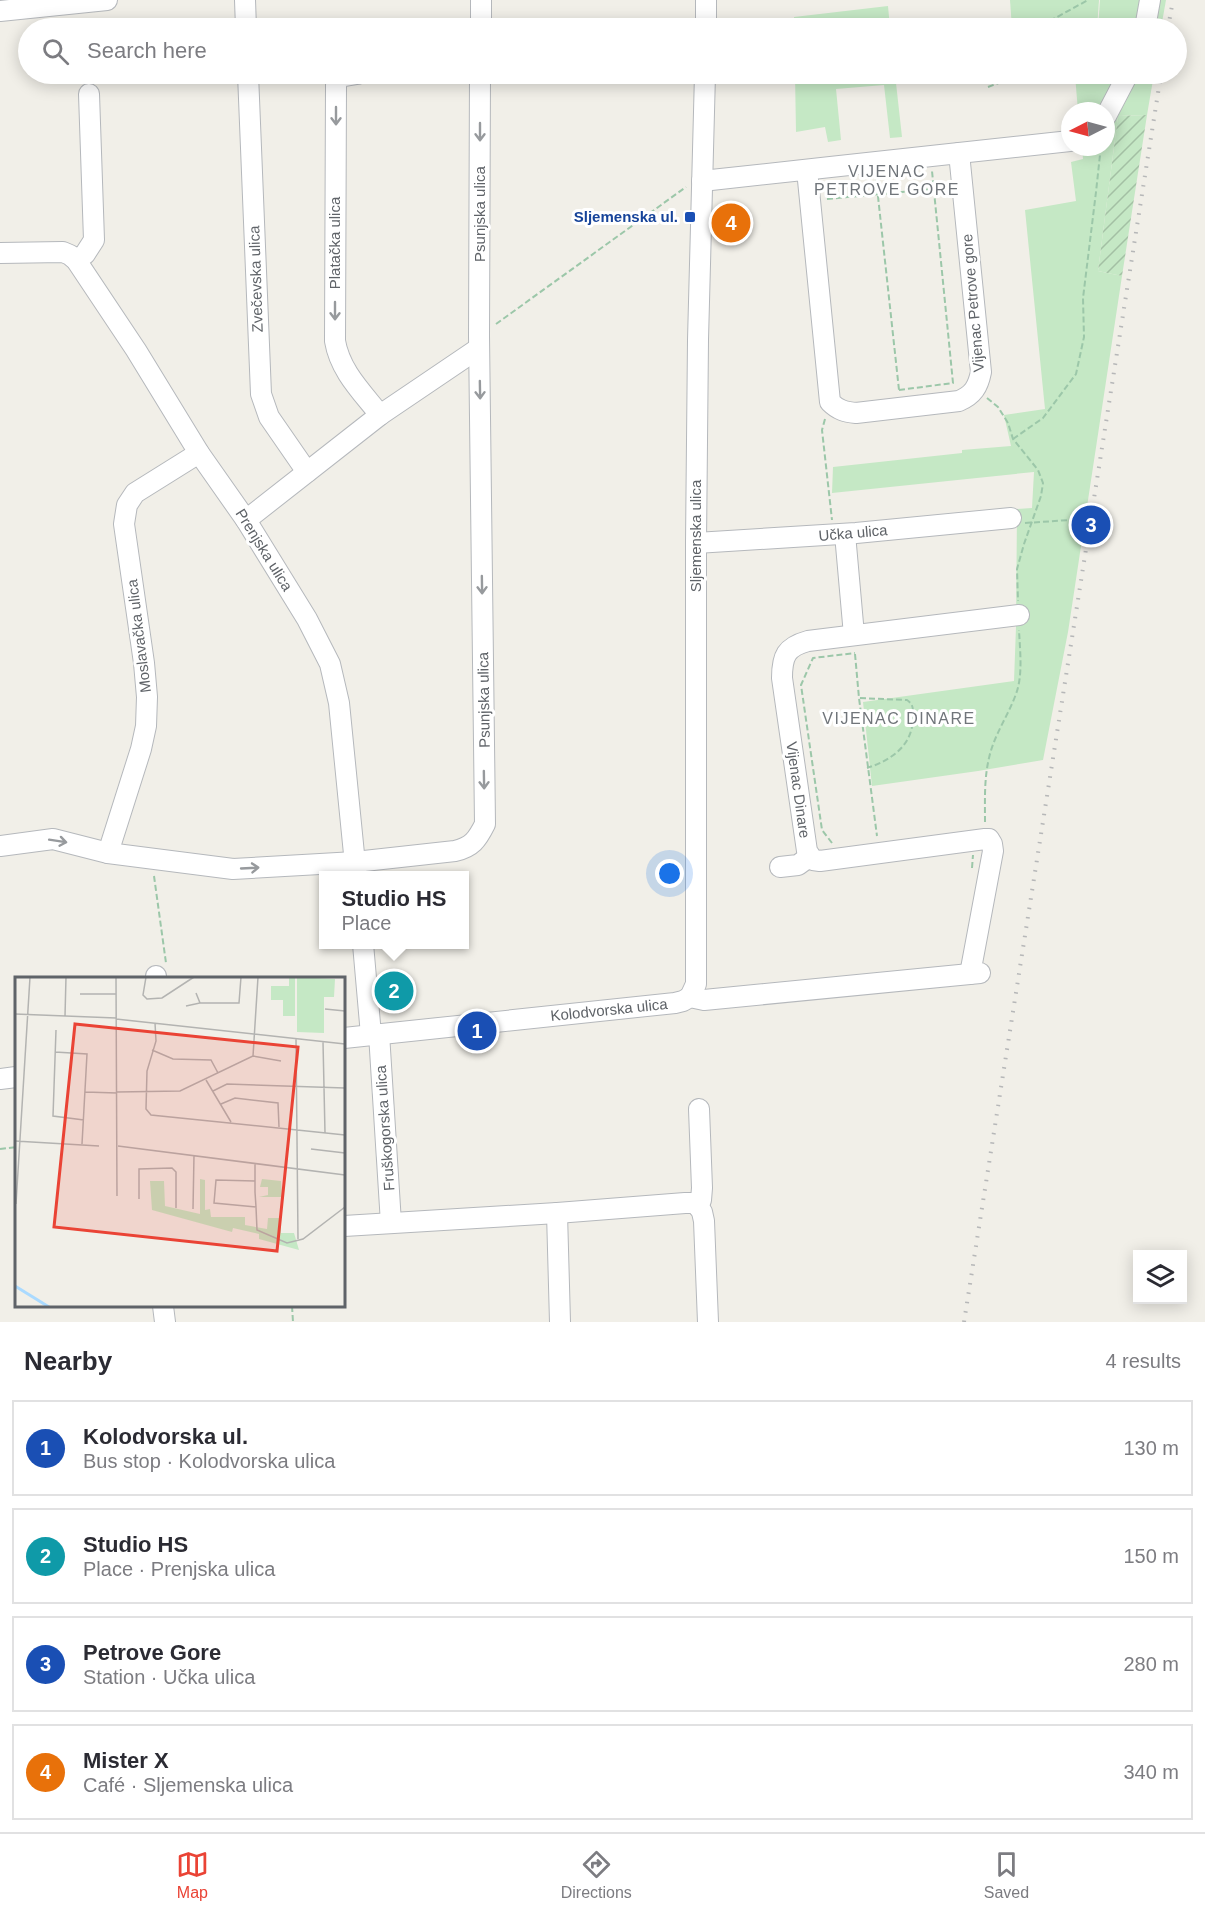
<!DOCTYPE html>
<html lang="en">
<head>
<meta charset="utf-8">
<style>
  body { margin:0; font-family:Arial,sans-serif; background:#f2f2f3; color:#2b2b33 }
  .controls { position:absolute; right:18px; bottom:18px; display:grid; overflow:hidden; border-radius:0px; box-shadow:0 3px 15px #0003 }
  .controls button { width:54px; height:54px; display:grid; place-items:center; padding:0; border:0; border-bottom:2px solid #e1e1e2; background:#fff; color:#2b2b33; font:30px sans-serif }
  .compass { position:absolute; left:1061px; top:102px; width:54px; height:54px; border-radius:50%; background:#fff; box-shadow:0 3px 15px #0003; rotate:264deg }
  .you { position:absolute; left:670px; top:874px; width:21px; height:21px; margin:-15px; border:4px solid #fff; border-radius:50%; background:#1a73e8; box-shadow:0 0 0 9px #1a73e833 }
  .badge { display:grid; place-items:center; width:39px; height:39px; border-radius:50%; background:#ea4335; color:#fff; font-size:20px; font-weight:700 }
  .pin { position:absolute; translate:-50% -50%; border:3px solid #fff; box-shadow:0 2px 6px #0006 }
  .popup { position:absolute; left:319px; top:871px; width:150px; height:78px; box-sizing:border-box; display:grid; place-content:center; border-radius:0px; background:#fff; filter:drop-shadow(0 2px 4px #0005); font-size:20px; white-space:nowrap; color:#7c7c81 }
  .popup b { font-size:22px; color:#2b2b33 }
  .popup::after { content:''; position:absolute; left:50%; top:100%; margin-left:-12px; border:12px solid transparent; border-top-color:#fff }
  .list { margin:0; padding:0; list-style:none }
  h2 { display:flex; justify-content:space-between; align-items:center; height:78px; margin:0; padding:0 24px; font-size:26px }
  h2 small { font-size:20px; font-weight:400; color:#7c7c81 }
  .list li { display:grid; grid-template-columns:39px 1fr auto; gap:18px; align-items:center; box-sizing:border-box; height:96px; margin:0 12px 12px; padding:0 12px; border:2px solid #e1e1e2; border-radius:0px }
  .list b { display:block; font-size:22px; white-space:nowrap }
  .list p { margin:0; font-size:20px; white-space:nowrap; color:#7c7c81 }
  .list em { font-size:20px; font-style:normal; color:#7c7c81 }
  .icon { flex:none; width:33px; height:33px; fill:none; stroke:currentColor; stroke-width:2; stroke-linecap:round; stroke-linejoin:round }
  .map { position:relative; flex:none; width:1205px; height:1322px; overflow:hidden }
  .search { position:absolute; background:#fff; box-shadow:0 3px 15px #0003; left:18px; right:18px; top:18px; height:66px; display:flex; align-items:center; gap:15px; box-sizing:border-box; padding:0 21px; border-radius:33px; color:#7c7c81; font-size:22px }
  .sheet { height:510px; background:#fff }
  nav { display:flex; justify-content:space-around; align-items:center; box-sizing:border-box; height:84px; border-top:2px solid #e1e1e2; background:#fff; font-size:16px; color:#7c7c81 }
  nav a { display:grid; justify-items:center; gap:3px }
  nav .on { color:#ea4335 }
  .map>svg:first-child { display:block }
  .green { fill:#c5e8c5 }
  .garden { fill:url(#garden-furrows) }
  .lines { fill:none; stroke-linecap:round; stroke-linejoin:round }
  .minor-casing { stroke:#b5b8bc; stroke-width:22 }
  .path { stroke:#9cc7a9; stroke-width:2; stroke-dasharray:6 3; stroke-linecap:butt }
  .minor { stroke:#fff; stroke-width:20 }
  .rail { stroke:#b6b7b8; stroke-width:4; stroke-dasharray:1.5 8; stroke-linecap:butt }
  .oneway { stroke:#979a9d }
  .transit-dot { fill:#1a4fb4; stroke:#fff; stroke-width:2 }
  .labels { text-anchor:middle; stroke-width:6; stroke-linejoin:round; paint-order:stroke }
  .street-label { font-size:15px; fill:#5f6368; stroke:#fff }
  .transit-label { font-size:15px; font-weight:bold; fill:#164399; stroke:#fff; text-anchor:end }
  .neighbourhood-label { font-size:16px; letter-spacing:1.5px; fill:#70757a; stroke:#fff }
  .inset-river { fill:none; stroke:#aadaff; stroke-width:3 }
  .inset-road { fill:none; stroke:#b3b3b1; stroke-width:1.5 }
  .view { fill:#ea4335; fill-opacity:0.15; stroke:#ea4335; stroke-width:3 }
  .inset-edge { fill:none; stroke:#5f6368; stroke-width:3 }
</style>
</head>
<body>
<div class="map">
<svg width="1205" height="1322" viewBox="0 0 1205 1322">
  <defs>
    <pattern id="garden-furrows" width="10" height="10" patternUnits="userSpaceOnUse" patternTransform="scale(1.5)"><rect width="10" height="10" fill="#c5e8c5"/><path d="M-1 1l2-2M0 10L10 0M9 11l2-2" fill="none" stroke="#a3c0a4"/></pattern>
  </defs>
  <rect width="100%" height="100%" fill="#f1efe8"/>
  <g class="green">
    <polygon points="1010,0 1099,0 1097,28 1012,28"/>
    <polygon points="1100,0 1166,0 1161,28 1098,28"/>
    <polygon points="888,6 890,28 794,28 794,17"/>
    <polygon points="795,74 895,74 902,137 890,138 884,85 836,89 841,140 828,142 825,127 796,132"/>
    <polygon points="1085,74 1154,74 1147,115 1118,116 1098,271 1122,276 1068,632 1043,760 978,771 872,786 863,702 1014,681 1016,627 1017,509 1032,508 1034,472 832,493 833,467 962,453 962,450 1011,446 1004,415 1045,409 1025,210 1076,201 1071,162 1083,159 1082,147 1106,147 1106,111 1078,111 1075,75"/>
  </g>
  <polygon class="garden" points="1147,115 1122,276 1098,271 1118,116"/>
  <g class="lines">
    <g class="minor-casing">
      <g id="minor">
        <polyline points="245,0 246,28"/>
        <polyline points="0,11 107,0"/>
        <polyline points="481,28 481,0"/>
        <polyline points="706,28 706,0"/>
        <polyline points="1145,28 1150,0"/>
        <polyline points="248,74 261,394 269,417 307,472"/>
        <path d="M357,74L339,77L336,85L335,341C340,371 362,392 380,415"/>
        <polyline points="1106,116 1128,74"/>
        <polyline points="959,153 1070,141"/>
        <path d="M702,181C788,172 873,162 959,153L981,372C978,387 973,395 959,401L856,413C845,412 838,410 830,402L807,170"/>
        <polyline points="0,253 63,252 70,255 76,260 136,350 199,453 246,520 307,619 330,664 339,703 356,874"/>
        <polyline points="76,260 85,254 94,240 89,94"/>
        <polyline points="246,520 380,415 479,348"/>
        <polyline points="845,534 854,635"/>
        <polyline points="696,543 856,533 1011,518"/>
        <path d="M0,846L53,839L108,853L233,869L355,862L455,851C472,847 477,840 485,824L479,336L480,74"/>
        <polyline points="108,853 141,749 146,726 147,697 144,663 124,524 127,505 135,493 199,453"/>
        <polyline points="780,867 798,865 809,857"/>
        <polyline points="363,944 371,1035"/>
        <path d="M970,974L993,851L992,844L989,839H985L820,861L813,860L807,851L782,678C782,656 786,647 808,641L1019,615"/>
        <polyline points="156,976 156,978"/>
        <polyline points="690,997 696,984 696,543 698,340 705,74"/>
        <polyline points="379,1034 391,1223"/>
        <polyline points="344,1038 675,1003 683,1001 690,997 704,1000 980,973"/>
        <polyline points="0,1079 16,1077"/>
        <polyline points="698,1206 702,1212 704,1221 708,1322"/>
        <polyline points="698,1206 701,1200 702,1188 699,1109"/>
        <polyline points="557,1213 560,1322"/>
        <polyline points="344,1226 557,1213 685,1203 693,1203 698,1206"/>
        <polyline points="163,1306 165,1322"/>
      </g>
    </g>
    <g class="path">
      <polyline points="1044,28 1048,22 1088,0"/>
      <polyline points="988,87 1012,78 1015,74"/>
      <polyline points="876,178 899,390"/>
      <polyline points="827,199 934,189"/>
      <polyline points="496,324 686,187"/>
      <polyline points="899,390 953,383 932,171"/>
      <polyline points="987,398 998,407 1008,423 1013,439 1038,470 1043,483 1041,496 1024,544 1017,569 1018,601"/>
      <polyline points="825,419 822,430 832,520"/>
      <polyline points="1013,439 1043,418 1076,374 1084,337 1083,298 1096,192 1100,155 1098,147"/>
      <polyline points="1025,523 1085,519"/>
      <polyline points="855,654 859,698 877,836"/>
      <path d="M860,698L907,700C914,705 913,709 913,717C913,745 892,760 867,768"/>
      <path d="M985,822C985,801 984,779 989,758C994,735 1008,716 1016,694C1023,675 1020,651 1019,630"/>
      <polyline points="832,843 822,830 801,685 813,658 855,653"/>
      <polyline points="972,868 973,855"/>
      <polyline points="154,876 166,963"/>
      <polyline points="0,1149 16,1147"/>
      <polyline points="292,1306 293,1322"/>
    </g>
    <use href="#minor" class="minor"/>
    <g class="rail">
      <polyline points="1168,28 1173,0"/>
      <polyline points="964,1322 1161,74"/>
    </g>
  </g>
  <defs><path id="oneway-shaft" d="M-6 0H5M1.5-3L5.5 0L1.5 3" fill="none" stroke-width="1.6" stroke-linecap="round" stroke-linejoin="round" transform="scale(1.5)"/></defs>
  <g class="oneway">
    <use href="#oneway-shaft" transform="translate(336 116) rotate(90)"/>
    <use href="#oneway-shaft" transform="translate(480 132) rotate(90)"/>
    <use href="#oneway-shaft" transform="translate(335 311) rotate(90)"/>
    <use href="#oneway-shaft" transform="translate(480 390) rotate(89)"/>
    <use href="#oneway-shaft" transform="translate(482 585) rotate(89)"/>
    <use href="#oneway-shaft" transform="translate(484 780) rotate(89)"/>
    <use href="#oneway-shaft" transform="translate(58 841) rotate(9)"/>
    <use href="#oneway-shaft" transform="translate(250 868) rotate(-3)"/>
  </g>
  <rect class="transit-dot" x="684" y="211" width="12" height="12" rx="3"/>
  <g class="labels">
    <g class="street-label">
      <text transform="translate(480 214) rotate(-90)" y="5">Psunjska ulica</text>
      <text transform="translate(335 243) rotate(-90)" y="5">Platačka ulica</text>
      <text transform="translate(256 279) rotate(-92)" y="5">Zvečevska ulica</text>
      <text transform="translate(973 303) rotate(-95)" y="5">Vijenac Petrove gore</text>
      <text transform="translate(853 533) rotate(-5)" y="5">Učka ulica</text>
      <text transform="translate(696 536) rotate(-90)" y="5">Sljemenska ulica</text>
      <text transform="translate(264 550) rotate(58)" y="5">Prenjska ulica</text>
      <text transform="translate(139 636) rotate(-97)" y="5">Moslavačka ulica</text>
      <text transform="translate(484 700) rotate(-91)" y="5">Psunjska ulica</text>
      <text transform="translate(798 790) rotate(82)" y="5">Vijenac Dinare</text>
      <text transform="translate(609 1010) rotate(-6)" y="5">Kolodvorska ulica</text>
      <text transform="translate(385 1128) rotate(-94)" y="5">Fruškogorska ulica</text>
    </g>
    <g class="transit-label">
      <text x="678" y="222">Sljemenska ul.</text>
    </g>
    <g class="neighbourhood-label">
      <text x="887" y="177">VIJENAC<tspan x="887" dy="18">PETROVE GORE</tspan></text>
      <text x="899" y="724">VIJENAC DINARE</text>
    </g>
  </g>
  <g transform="translate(15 977)">
    <rect width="330" height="330" fill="#f1efe8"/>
    <path d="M274,0H280V39H268V23H256V9H274ZM185,202L190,203V233L195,232L196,240H230V248L252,252L253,241H266V256H279L284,273L244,262V257L218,251L217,255L137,233L135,204H149L150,229L185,237ZM247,202L266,204L267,220H244L253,218V210H245Z" fill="#c5e8c5"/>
    <path d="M282,0L320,2L319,20H309V56L282,55Z" fill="#c5e8c5"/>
    <path class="inset-river" d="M0,309L34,330"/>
    <path class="inset-road" d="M101,0L102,219M131,0L128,18L132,22L147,21L179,0M65,17H101M185,26H224L226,0M171,29L185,26L181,16M310,32L330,34M0,37L101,41M50,39L51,0M101,42L330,67M140,46L141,64L132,94L131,132L136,138L330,158M41,53L38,139L69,143M281,62L283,262M308,65L310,156M137,73L158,82L196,83L203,96M40,75L72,77L67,167M238,79L266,84M191,103L216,145M198,114L212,107L330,111M70,115L102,116M102,115L165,114L238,79L243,0M206,127L220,121L263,126L264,150M0,164L84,169M103,169L330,198M296,172L330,176M240,186V215L241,230L199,226L201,203L240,204M124,222V192L157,191L161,195V231M1,227L15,0M241,230L242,253L272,266L288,262L330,230M178,232L179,178"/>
    <path class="view" d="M60,47L283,70L262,274L39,250Z"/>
    <rect width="330" height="330" class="inset-edge"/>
  </g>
</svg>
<div class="controls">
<button><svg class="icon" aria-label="layers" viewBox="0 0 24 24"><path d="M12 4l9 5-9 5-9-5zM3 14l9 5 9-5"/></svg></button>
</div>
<svg class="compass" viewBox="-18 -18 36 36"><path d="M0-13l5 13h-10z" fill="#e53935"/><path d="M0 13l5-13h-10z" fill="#7c7c81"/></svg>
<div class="you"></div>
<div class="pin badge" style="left:477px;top:1031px;background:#1a4fb4">1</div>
<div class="pin badge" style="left:394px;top:991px;background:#0f9aa8">2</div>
<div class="popup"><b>Studio HS</b>Place</div>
<div class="pin badge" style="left:1091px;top:525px;background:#1a4fb4">3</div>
<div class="pin badge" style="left:731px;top:223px;background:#e8710a">4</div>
<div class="search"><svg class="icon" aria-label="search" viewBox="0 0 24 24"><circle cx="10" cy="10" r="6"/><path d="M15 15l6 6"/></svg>Search here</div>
</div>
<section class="sheet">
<h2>Nearby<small>4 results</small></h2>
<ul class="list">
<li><span class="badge" style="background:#1a4fb4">1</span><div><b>Kolodvorska ul.</b><p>Bus stop · Kolodvorska ulica</p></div><em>130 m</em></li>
<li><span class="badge" style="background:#0f9aa8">2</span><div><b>Studio HS</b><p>Place · Prenjska ulica</p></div><em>150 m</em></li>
<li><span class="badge" style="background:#1a4fb4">3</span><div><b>Petrove Gore</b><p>Station · Učka ulica</p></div><em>280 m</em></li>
<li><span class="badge" style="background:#e8710a">4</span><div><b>Mister X</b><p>Café · Sljemenska ulica</p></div><em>340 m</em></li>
</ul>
</section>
<nav>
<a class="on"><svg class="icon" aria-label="map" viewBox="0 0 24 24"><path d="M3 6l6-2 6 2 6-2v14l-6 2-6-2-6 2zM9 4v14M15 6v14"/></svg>Map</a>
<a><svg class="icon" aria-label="directions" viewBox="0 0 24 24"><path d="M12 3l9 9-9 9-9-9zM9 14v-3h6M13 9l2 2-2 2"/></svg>Directions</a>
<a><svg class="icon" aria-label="saved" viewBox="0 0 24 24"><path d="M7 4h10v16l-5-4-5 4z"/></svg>Saved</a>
</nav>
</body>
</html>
